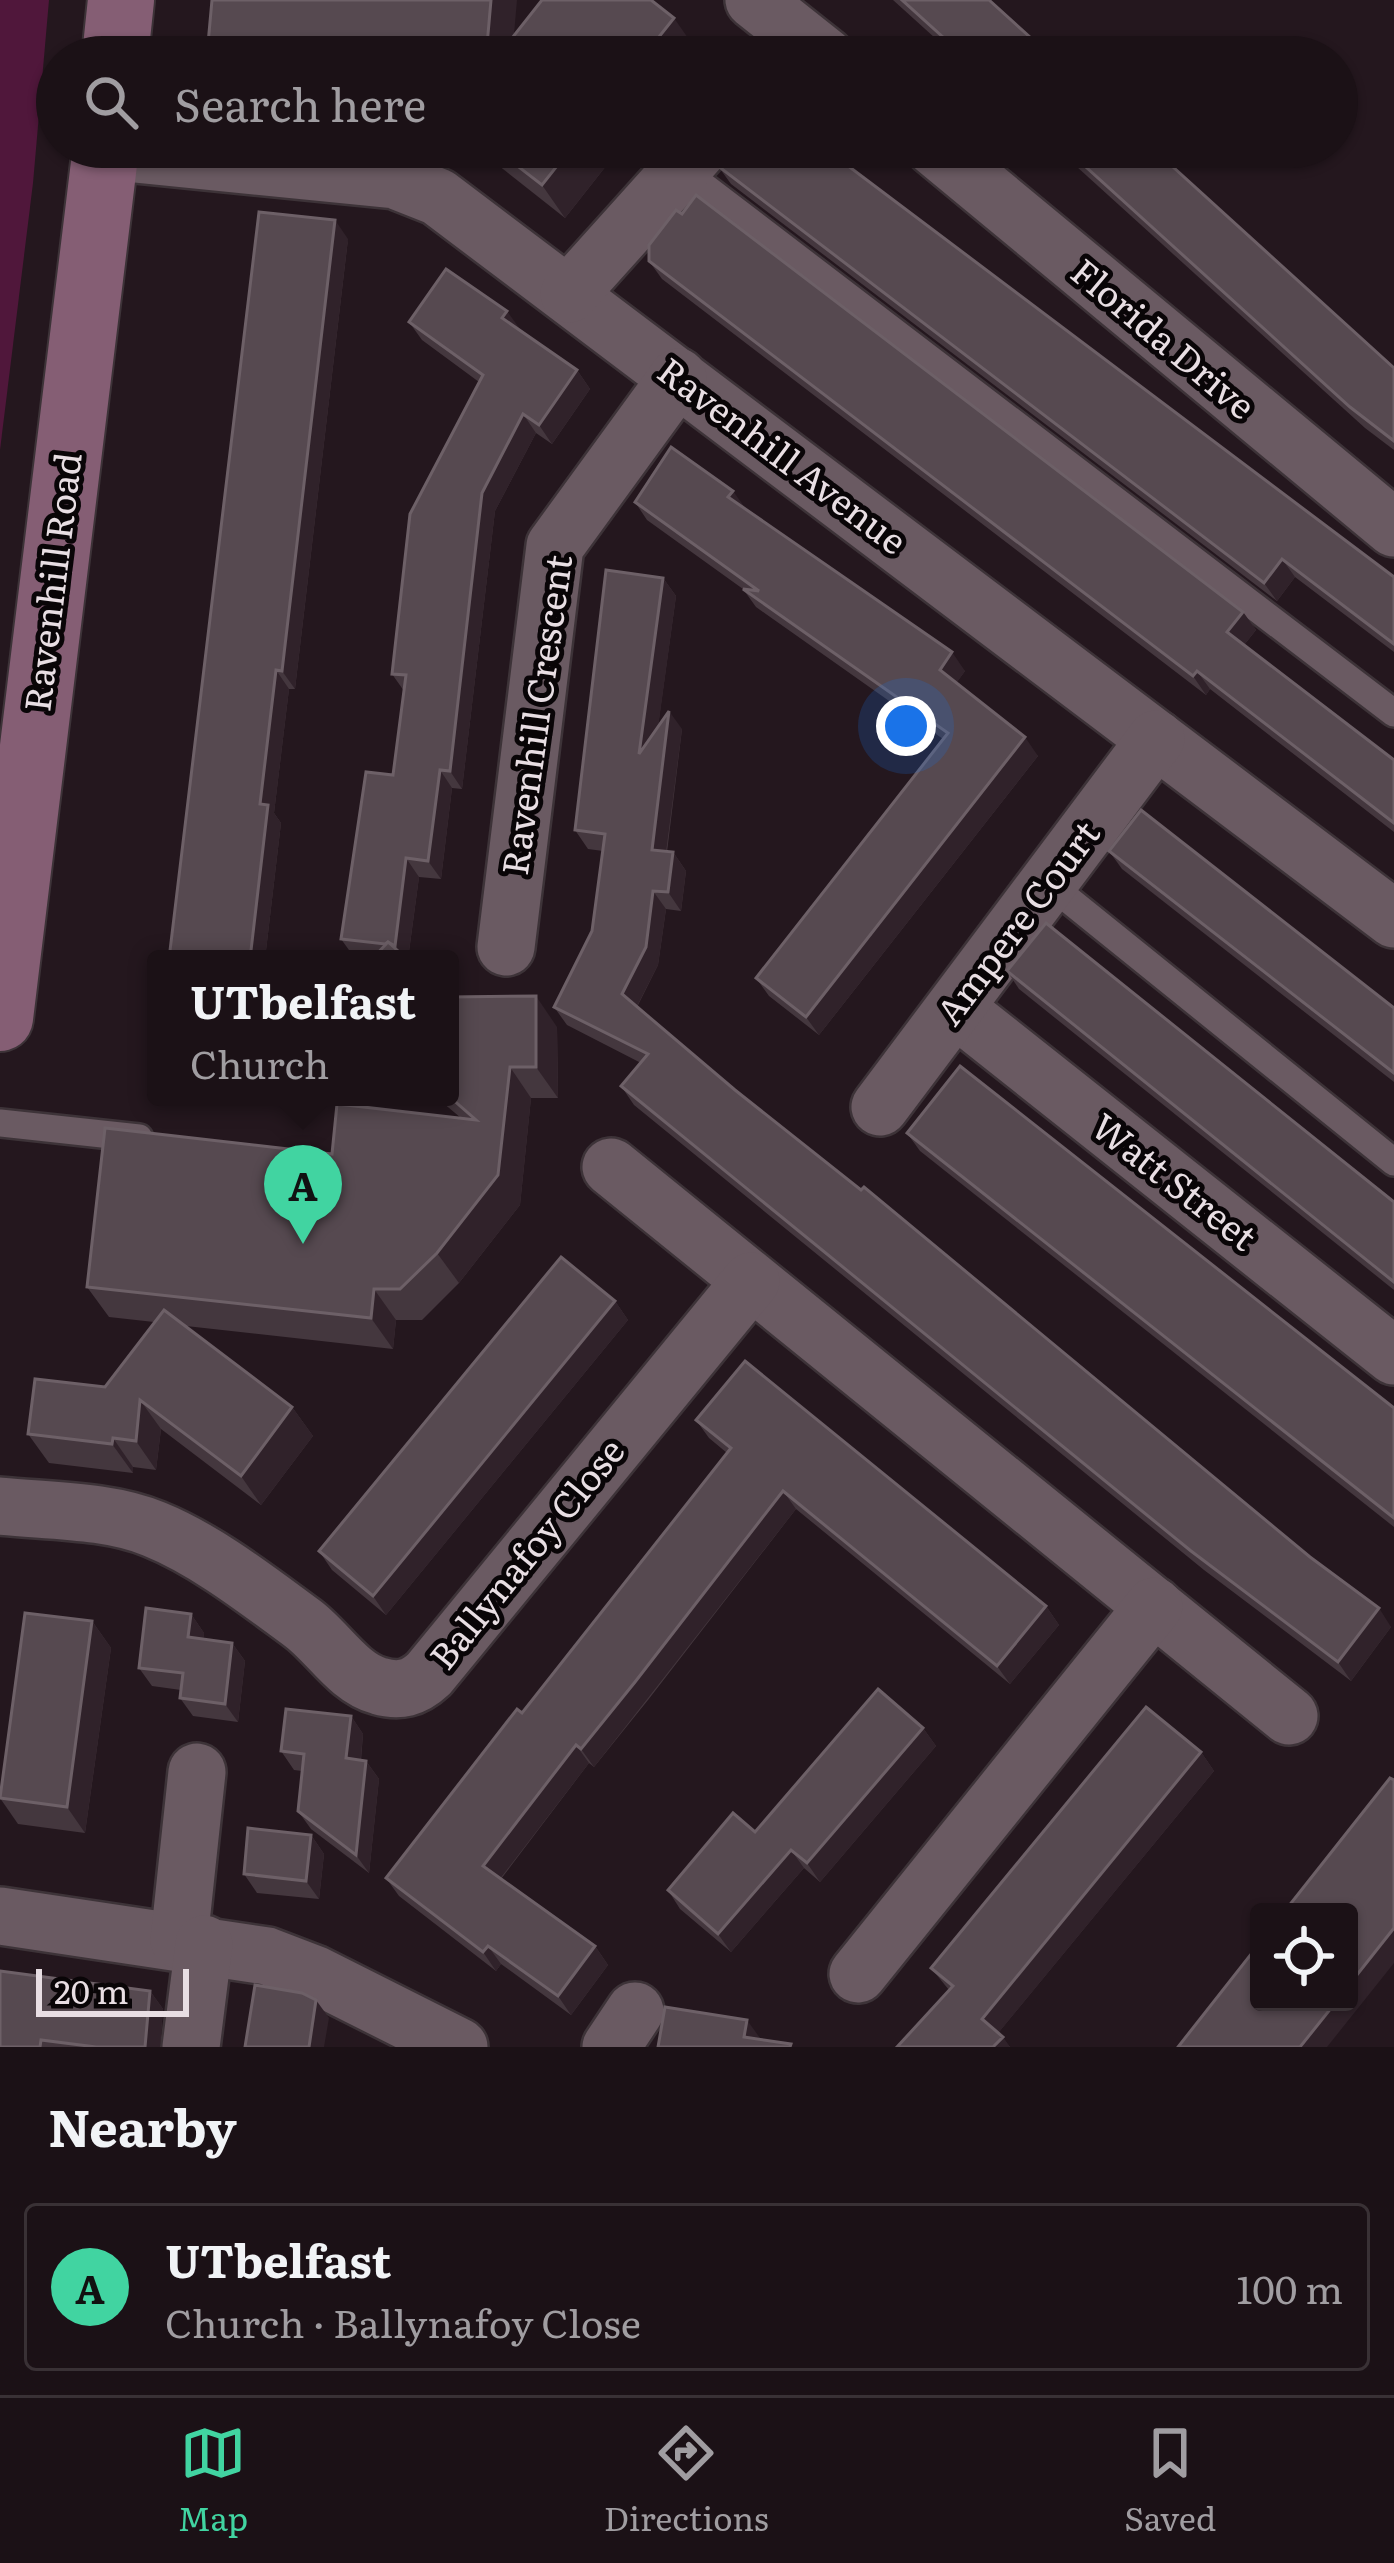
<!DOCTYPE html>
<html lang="en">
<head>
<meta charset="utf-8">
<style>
  body { margin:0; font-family:Literata,serif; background:#281f23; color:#f1f3f6 }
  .controls { position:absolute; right:36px; bottom:36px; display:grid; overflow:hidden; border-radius:12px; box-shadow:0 3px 9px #0004 }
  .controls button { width:108px; height:108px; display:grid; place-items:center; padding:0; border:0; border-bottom:3px solid #393135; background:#1b1116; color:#f1f3f6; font:60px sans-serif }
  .scale { position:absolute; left:36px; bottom:30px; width:153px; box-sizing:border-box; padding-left:12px; border:6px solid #e8dee3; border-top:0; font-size:33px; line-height:42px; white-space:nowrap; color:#e8dee3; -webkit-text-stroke:9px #090507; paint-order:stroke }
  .you { position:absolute; left:906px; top:726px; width:42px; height:42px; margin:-30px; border:9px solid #fff; border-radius:50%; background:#1a73e8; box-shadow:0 0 0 18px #1a73e833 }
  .badge { display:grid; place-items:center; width:78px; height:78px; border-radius:50%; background:#41d4a1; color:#111; font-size:39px; font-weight:700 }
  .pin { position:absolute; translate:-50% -99px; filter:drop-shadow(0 3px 6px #0008) }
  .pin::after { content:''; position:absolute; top:63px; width:42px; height:36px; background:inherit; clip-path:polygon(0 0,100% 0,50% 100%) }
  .popup { position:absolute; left:147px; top:950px; width:312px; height:156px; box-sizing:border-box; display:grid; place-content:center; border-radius:12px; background:#1b1116; filter:drop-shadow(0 3px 9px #0005); font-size:39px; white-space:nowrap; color:#a09da1 }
  .popup b { font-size:45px; color:#f1f3f6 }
  .popup::after { content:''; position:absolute; left:50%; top:100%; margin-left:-24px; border:24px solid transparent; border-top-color:#1b1116 }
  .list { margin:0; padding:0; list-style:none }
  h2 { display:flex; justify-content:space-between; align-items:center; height:156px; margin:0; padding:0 48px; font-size:51px }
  h2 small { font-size:39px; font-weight:400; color:#a09da1 }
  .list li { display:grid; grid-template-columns:78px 1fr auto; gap:36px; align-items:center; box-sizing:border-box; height:168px; margin:0 24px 24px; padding:0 24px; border:3px solid #393135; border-radius:12px }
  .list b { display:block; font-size:45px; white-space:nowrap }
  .list p { margin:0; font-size:39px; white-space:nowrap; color:#a09da1 }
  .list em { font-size:39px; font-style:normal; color:#a09da1 }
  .icon { flex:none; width:66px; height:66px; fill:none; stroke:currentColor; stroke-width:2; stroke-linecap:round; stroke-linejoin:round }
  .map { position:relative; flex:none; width:1394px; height:2047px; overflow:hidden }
  .search { position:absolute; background:#1b1116; box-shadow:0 3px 9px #0004; left:36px; right:36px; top:36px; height:132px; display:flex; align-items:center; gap:30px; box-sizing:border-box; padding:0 42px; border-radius:66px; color:#a09da1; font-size:45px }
  .sheet { height:348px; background:#1b1116 }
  nav { display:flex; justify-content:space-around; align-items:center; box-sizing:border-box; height:168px; border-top:3px solid #393135; background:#1b1116; font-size:33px; color:#a09da1 }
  nav a { display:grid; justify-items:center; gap:6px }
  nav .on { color:#41d4a1 }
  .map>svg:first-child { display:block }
  .green { fill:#50173b }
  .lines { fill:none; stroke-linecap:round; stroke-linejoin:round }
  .service-casing { stroke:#3d3338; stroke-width:32 }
  .minor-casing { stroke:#3d3338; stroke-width:62 }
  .secondary-casing { stroke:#3d3338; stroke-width:70 }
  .service { stroke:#6a5a62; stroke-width:27 }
  .minor { stroke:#6a5a62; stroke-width:57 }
  .secondary { stroke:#855e74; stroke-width:66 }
  .wall { fill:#44373e }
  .shaded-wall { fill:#30222a }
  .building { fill:#564950; stroke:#6d6067; stroke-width:3 }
  .labels { text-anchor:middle; stroke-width:10; stroke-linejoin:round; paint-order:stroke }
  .street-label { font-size:36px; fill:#e8dee3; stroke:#090507 }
</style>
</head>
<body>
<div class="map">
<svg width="1394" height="2047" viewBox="0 0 1394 2047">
  <rect width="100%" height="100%" fill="#24171e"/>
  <polygon class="green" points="0,0 49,0 33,183 0,450"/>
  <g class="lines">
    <g class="service-casing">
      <g id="service">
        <polyline points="681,169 1394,713"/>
        <polyline points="1048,883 1394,1162"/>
        <polyline points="0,1123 139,1138"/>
      </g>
    </g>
    <g class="minor-casing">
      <g id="minor">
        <polyline points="754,0 826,57"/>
        <polyline points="934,147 1394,528"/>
        <polyline points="105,151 395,180 438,197 1394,919"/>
        <polyline points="569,294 701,147"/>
        <polyline points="506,947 555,546 678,377"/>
        <polyline points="955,1008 1394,1356"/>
        <polyline points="880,1107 1156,739"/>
        <polyline points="611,1167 1289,1716"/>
        <path d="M0,1506C49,1511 109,1510 154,1529C206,1550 257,1590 302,1623C327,1641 348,1678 379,1686C400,1692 414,1688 429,1674L751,1281"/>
        <polyline points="0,1916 267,1956 314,1974 459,2047"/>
        <polyline points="179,1940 197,1772"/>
        <polyline points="858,1974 1154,1606"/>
        <polyline points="191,2047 204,1944"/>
        <polyline points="611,2047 635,2011"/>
      </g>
    </g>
    <g class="secondary-casing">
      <g id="secondary">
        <polyline points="115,57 121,0"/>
        <polyline points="0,1018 106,147"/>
      </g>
    </g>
    <use href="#service" class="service"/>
    <use href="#minor" class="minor"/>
    <use href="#secondary" class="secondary"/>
  </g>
  <g class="wall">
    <polygon points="893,0 989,0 1052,57 956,57"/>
    <polygon points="475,147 621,147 565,218"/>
    <polygon points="1055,147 1151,147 1394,368 1394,450 1365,428"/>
    <polygon points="718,166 1394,577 1394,652 1295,577 1277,601 731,184"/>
    <polygon points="348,239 295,689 289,689 274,813 281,823 265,959 169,959"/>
    <polygon points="649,261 1243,612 1256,630 1244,645 1394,760 1394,832 1210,689 1206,695 662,279"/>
    <polygon points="409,322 520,329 577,370 590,389 552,444 536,433 495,511 462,789 452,788 441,879 419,877 408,959 368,959 354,957 341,939 393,775 404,691 392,674 479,382 422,340"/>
    <polygon points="635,502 746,509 965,671 956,683 1038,756 819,1035 769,996 756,978 943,739 756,607 743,589 647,520"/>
    <polygon points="663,578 676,596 658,726 682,729 667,852 673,852 686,871 681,911 666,909 658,965 637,1007 735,1090 1391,1627 1351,1681 1204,1570 634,1105 621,1086 641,1063 567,1025 554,1007 592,931 603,851 588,849 575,830"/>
    <polygon points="1109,851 1394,1008 1394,1082 1122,869"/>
    <polygon points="1007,971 1394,1202 1394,1290 1019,989"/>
    <polygon points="557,1027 558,1098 531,1098 520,1205 459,1283 422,1320 396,1320 393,1349 186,1326 292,1407 313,1436 261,1505 161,1429 156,1470 133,1467 133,1473 49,1463 28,1434 105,1387 154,1322 109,1317 87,1287 332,1154 461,1118 436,1097 450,1097"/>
    <polygon points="907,1133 1394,1408 1394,1527 920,1151"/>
    <polygon points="615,1301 628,1320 386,1615 332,1570 319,1551"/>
    <polygon points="696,1420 1046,1606 1059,1625 1010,1684 796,1509 648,1700 594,1767 589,1763 501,1879 595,1946 608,1965 571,2015 501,1964 496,1971 399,1896 386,1878 522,1713 727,1453 709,1438"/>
    <polygon points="191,1614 204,1633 203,1639 232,1643 245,1661 238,1722 193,1716 180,1698 181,1690 152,1686 139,1668"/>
    <polygon points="92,1621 111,1648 85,1833 18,1824 0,1798"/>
    <polygon points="351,1716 363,1734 361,1760 366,1761 379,1779 369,1873 311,1829 298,1811 302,1771 294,1770 281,1751"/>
    <polygon points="923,1728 936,1746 820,1882 804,1868 731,1952 680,1909 668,1890 755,1832"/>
    <polygon points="1201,1752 1214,1771 998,2033 1010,2047 897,2047 949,1990 931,1968"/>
    <polygon points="311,1835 324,1854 319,1899 257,1893 244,1874"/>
    <polygon points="150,1991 163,2009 160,2047 0,2047"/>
  </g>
  <g class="shaded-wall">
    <polygon points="491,0 517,0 512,57 486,57"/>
    <polygon points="674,18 697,51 692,57 643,57"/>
    <polygon points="572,147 621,147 565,218 542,185"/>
    <polygon points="335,220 348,239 295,689 282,671"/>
    <polygon points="507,311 520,329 515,337 502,318"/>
    <polygon points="577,370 590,389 552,444 539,425"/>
    <polygon points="523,414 536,433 495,511 462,789 450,771 482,493"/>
    <polygon points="733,491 746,509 728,497"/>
    <polygon points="1282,559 1295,577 1277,601 1264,583"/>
    <polygon points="663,578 676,596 652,772 639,754"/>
    <polygon points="1243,612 1256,630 1240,650 1227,632"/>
    <polygon points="952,652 965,671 953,688 940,670"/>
    <polygon points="276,670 289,689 274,813 281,823 265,959 250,959 260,804"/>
    <polygon points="1197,671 1210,689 1206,695 1193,676"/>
    <polygon points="669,711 682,729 664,868 652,850"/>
    <polygon points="1025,737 1038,756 819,1035 806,1017"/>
    <polygon points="440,770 452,788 441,879 428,861"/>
    <polygon points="673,852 686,871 681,911 668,892"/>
    <polygon points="406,858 419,877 408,959 404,959 395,946"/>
    <polygon points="653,891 666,909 658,965 634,1012 622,994"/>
    <polygon points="536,996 557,1027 558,1098 536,1067"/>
    <polygon points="510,1067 531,1098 520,1205 459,1283 437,1253"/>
    <polygon points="374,1289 396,1320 393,1349 371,1318"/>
    <polygon points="615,1301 628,1320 386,1615 373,1596"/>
    <polygon points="140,1400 161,1429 156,1470 136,1441"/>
    <polygon points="292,1407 313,1436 261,1505 241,1476"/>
    <polygon points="113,1438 133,1467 133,1473 112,1444"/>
    <polygon points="783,1491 796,1509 594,1767 581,1749"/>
    <polygon points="1046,1606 1059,1625 1010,1684 997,1666"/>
    <polygon points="1379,1608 1391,1627 1351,1681 1338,1662"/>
    <polygon points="191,1614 204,1633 201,1655 188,1637"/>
    <polygon points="92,1621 111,1648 85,1833 67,1807"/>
    <polygon points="232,1643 245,1661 238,1722 225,1704"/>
    <polygon points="351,1716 363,1734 359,1777 346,1758"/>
    <polygon points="923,1728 936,1746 820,1882 807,1863"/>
    <polygon points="576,1745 589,1763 496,1884 483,1866"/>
    <polygon points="1201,1752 1214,1771 995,2037 982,2019"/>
    <polygon points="366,1761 379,1779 369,1873 356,1855"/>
    <polygon points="311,1835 324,1854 319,1899 306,1881"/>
    <polygon points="791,1850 804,1868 731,1952 718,1934"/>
    <polygon points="1394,1928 1394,1963 1327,2047 1300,2047 1336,2002 1349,2002 1349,1985"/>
    <polygon points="488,1946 501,1964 496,1971 483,1952"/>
    <polygon points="595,1946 608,1965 571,2015 558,1996"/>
    <polygon points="150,1991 163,2009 160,2047 145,2047"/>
    <polygon points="316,2000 329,2018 324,2047 309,2047"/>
    <polygon points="747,2020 760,2038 744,2037"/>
    <polygon points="1003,2037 1010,2047 993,2047"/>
  </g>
  <g class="building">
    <polygon points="212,0 491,0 486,57 231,57 207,55"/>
    <polygon points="542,0 651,0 674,18 643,57 497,57"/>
    <polygon points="902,0 989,0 1052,57 965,57"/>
    <polygon points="493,147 572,147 542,185"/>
    <polygon points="732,147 823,147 1394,577 1394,644 1282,559 1264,583 718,166"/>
    <polygon points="1064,147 1151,147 1394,368 1394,441 1350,407"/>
    <polygon points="696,195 1243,612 1227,632 1394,760 1394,823 1197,671 1193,676 649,261 649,245 676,210 682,214"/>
    <polygon points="259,212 335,220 282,671 276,670 260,804 268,805 250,959 169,959"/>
    <polygon points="446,269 507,311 502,318 577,370 539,425 523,414 482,493 450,771 440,770 428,861 406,858 395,946 388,942 385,944 341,939 366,772 393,775 406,675 392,674 410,514 483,375 409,322"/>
    <polygon points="671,447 733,491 728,497 952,652 940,670 1025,737 806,1017 756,978 948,733 743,589 759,591 635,502"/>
    <polygon points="606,570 663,578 639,754 669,711 652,850 673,852 668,892 653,891 646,947 622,994 735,1090 861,1190 864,1187 1310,1557 1379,1608 1338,1662 1191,1551 621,1086 648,1054 554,1007 592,931 605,834 575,830"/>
    <polygon points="1141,810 1394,1008 1394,1073 1109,851"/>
    <polygon points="1046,923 1394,1202 1394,1282 1007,971"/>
    <polygon points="388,942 407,959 372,959"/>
    <polygon points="536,996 536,1067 510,1067 498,1175 437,1253 400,1289 374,1289 371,1318 87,1287 105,1128 332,1154 337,1104 476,1120 450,1097 450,997"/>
    <polygon points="960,1066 1394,1408 1394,1518 907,1133"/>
    <polygon points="561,1257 615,1301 373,1596 319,1551"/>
    <polygon points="164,1310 292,1407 241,1476 140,1400 136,1441 113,1438 112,1444 28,1434 35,1379 105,1387"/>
    <polygon points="745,1361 1046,1606 997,1666 783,1491 635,1682 581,1749 576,1745 483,1866 595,1946 558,1996 488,1946 483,1952 386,1878 517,1709 522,1713 731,1448 696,1420"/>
    <polygon points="146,1608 191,1614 188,1637 232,1643 225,1704 180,1698 183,1673 139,1668"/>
    <polygon points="25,1613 92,1621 67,1807 0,1798"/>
    <polygon points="878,1689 923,1728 807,1863 791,1850 718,1934 668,1890 733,1813 755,1832"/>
    <polygon points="1146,1707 1201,1752 982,2019 1003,2037 993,2047 897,2047 953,1986 931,1968"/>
    <polygon points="286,1709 351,1716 346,1758 366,1761 356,1855 298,1811 304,1754 281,1751"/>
    <polygon points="1390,1778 1394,1780 1394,1928 1349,1985 1349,1912 1284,1912"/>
    <polygon points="248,1828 311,1835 306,1881 244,1874"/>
    <polygon points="1259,1944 1259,2002 1336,2002 1300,2047 1178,2047"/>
    <polygon points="0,1971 150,1991 145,2047 96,2047 41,2040 40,2047 0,2047"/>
    <polygon points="255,1985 302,1993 316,2000 309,2047 245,2047"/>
    <polygon points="665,2007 747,2020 744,2037 791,2044 790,2047 658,2047"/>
  </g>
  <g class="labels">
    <g class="street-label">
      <text transform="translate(1163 339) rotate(40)" y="13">Florida Drive</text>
      <text transform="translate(782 456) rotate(37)" y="13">Ravenhill Avenue</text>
      <text transform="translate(53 582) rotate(-83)" y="13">Ravenhill Road</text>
      <text transform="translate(537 715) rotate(-82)" y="13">Ravenhill Crescent</text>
      <text transform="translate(1018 923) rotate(-53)" y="13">Ampere Court</text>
      <text transform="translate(1174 1182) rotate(38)" y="13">Watt Street</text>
      <text transform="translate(527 1554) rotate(-51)" y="13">Ballynafoy Close</text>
    </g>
  </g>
</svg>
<div class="controls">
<button><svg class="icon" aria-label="locate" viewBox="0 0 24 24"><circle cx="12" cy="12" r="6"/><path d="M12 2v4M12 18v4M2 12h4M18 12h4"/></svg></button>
</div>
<div class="scale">20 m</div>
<div class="you"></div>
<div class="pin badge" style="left:303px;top:1244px">A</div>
<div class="popup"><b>UTbelfast</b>Church</div>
<div class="search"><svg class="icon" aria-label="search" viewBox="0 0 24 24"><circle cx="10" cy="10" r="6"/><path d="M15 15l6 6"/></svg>Search here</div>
</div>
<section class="sheet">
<h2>Nearby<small></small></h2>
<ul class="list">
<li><span class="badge">A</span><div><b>UTbelfast</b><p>Church · Ballynafoy Close</p></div><em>100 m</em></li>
</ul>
</section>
<nav>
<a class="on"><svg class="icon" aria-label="map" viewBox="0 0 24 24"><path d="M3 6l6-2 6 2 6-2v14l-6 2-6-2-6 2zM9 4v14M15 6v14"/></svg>Map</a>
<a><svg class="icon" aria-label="directions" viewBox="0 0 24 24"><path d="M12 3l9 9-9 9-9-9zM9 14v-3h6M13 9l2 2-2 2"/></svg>Directions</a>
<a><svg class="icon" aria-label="saved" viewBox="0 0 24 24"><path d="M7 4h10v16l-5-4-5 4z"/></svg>Saved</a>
</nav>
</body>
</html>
